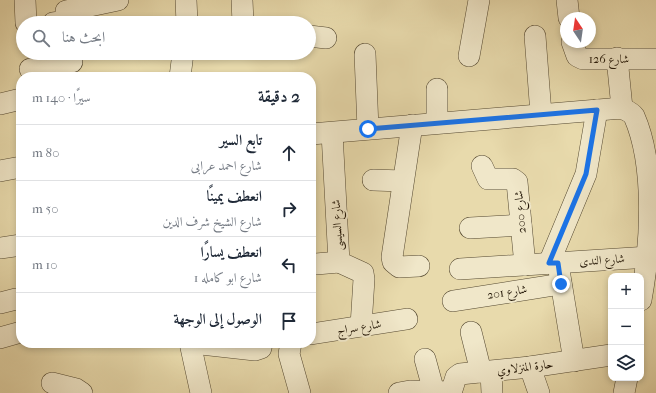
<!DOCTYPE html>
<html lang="ar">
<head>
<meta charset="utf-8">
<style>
  body { margin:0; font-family:"IM FELL French Canon",Amiri,serif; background:#f6f6f7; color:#1f2937; direction:rtl }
  .controls { position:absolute; right:12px; bottom:12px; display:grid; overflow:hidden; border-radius:8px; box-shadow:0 2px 6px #0003 }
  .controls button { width:36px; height:36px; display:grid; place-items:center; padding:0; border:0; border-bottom:1px solid #e0e1e3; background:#fff; color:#1f2937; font:20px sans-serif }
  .compass { position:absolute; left:560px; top:12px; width:36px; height:36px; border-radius:50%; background:#fff; box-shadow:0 2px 6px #0003; rotate:347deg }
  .stop { position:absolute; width:12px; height:12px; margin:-9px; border:3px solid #1a73e8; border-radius:50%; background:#fff }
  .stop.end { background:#1a73e8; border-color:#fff; box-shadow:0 1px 4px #0008 }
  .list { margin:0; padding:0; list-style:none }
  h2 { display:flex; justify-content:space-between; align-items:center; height:52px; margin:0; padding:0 16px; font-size:17px }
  h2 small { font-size:13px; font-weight:400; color:#747a83 }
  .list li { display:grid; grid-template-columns:26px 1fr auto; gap:12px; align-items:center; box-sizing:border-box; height:56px; padding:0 16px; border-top:1px solid #e0e1e3 }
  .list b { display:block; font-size:15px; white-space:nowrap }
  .list p { margin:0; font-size:13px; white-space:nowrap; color:#747a83 }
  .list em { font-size:13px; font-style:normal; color:#747a83 }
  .icon { flex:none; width:22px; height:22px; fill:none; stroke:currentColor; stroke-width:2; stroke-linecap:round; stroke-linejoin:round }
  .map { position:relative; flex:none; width:656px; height:393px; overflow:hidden; direction:ltr }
  .search { position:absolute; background:#fff; box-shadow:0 2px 6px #0003; left:16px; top:16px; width:300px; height:44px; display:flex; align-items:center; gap:10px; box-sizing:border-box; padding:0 14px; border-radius:22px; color:#747a83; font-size:15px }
  .panel { position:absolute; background:#fff; box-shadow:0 2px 6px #0003; left:16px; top:72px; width:300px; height:276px; border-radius:16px; direction:rtl }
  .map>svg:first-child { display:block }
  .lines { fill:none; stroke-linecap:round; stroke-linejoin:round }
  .minor-casing { stroke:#544830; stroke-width:22 }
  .minor { stroke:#f0e7c9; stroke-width:21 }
  .route { stroke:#1a73e8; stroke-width:5 }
  .labels { text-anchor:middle; stroke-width:4; stroke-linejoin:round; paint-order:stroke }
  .street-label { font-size:12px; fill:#231707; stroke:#f0e7c9 }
</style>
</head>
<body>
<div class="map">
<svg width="656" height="393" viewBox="0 0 656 393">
  <rect width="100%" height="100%" fill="#e8daac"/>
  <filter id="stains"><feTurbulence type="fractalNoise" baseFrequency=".005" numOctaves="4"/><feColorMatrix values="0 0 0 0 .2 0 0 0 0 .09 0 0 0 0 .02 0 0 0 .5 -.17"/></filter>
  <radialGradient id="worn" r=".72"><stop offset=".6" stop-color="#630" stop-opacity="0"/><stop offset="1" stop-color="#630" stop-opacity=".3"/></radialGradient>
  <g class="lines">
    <g class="minor-casing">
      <g id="minor">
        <polyline points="25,0 26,23"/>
        <polyline points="186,0 187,23"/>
        <polyline points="242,0 243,23"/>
        <polyline points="567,0 569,18"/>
        <polyline points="66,11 118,0"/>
        <polyline points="53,23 67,21"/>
        <polyline points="309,36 326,38"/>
        <polyline points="535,36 541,114"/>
        <polyline points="572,42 577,56 583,59 656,59"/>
        <polyline points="365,54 368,129"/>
        <polyline points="469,56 479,0"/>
        <polyline points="617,58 622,108"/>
        <polyline points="30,69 72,62"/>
        <polyline points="180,77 183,53"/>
        <polyline points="0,104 21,99"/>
        <polyline points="437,123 437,89"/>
        <polyline points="412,125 392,257 393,262 399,267 419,266"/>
        <polyline points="332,133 339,262 363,273 364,279 361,326"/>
        <path d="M311,134L622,108C626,110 632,113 634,116C656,166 651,245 641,300"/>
        <polyline points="482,166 488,179 513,179 517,182 525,265"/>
        <polyline points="0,171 21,167"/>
        <polyline points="373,180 403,181"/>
        <polyline points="470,228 521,225"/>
        <polyline points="0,248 21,245"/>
        <polyline points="549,263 586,174 597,110"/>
        <polyline points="316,264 339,262"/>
        <polyline points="460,269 649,257"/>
        <polyline points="559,270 574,361"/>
        <polyline points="453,301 561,284"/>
        <polyline points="0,303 16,299"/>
        <polyline points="471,332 481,372"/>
        <polyline points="311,334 407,319"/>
        <polyline points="0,338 21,332"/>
        <polyline points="190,343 201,393"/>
        <polyline points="192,343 255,350 261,348 262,343"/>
        <polyline points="291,343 289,354 300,393"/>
        <polyline points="425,359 434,392"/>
        <polyline points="530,367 539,393"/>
        <polyline points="491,372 492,393"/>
        <polyline points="52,383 76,389 82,393"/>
        <polyline points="399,393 410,391 451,392"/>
        <polyline points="451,393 456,377 460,374 530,367 611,355"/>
        <polyline points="624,393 627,378"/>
      </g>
    </g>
    <use href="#minor" class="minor"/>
  </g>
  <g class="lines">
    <polyline class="route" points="368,129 597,110 586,174 549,263 558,263 561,284"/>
  </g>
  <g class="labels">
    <g class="street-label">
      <text x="609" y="63">شارع 126</text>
      <text transform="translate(520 212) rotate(-95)" y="4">شارع 200</text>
      <text transform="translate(337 225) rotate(-93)" y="4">شارع السيسى</text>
      <text transform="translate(602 260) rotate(-4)" y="4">شارع الندى</text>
      <text transform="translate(507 292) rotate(-9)" y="4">شارع 201</text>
      <text transform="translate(359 327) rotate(-9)" y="4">شارع سراج</text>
      <text transform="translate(525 367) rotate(-7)" y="4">حارة المنزلاوي</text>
    </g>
  </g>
  <rect width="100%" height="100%" filter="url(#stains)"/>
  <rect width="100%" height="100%" fill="url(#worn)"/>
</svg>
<div class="controls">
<button>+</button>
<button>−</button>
<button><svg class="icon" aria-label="layers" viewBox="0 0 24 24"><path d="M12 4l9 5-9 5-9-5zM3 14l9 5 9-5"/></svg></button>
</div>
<svg class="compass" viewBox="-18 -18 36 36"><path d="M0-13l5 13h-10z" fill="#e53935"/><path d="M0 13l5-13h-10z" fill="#747a83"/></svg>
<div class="stop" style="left:368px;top:129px"></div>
<div class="stop end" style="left:561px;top:284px"></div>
<div class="search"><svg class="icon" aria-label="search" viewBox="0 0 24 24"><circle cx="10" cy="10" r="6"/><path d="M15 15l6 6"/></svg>ابحث هنا</div>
<section class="panel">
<h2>2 دقيقة<small>سيرًا · 140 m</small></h2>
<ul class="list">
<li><svg class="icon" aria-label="ahead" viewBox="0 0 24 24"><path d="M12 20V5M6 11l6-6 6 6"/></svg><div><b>تابع السير</b><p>شارع احمد عرابى</p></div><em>80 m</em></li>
<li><svg class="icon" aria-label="right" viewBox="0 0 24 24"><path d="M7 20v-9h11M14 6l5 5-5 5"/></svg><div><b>انعطف يمينًا</b><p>شارع الشيخ شرف الدين</p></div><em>50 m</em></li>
<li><svg class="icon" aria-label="left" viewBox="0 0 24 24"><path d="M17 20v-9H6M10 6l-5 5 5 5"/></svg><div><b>انعطف يسارًا</b><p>شارع ابو كامله 1</p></div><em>10 m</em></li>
<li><svg class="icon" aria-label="arrive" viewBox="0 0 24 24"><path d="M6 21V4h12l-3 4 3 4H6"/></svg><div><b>الوصول إلى الوجهة</b></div></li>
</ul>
</section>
</div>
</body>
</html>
